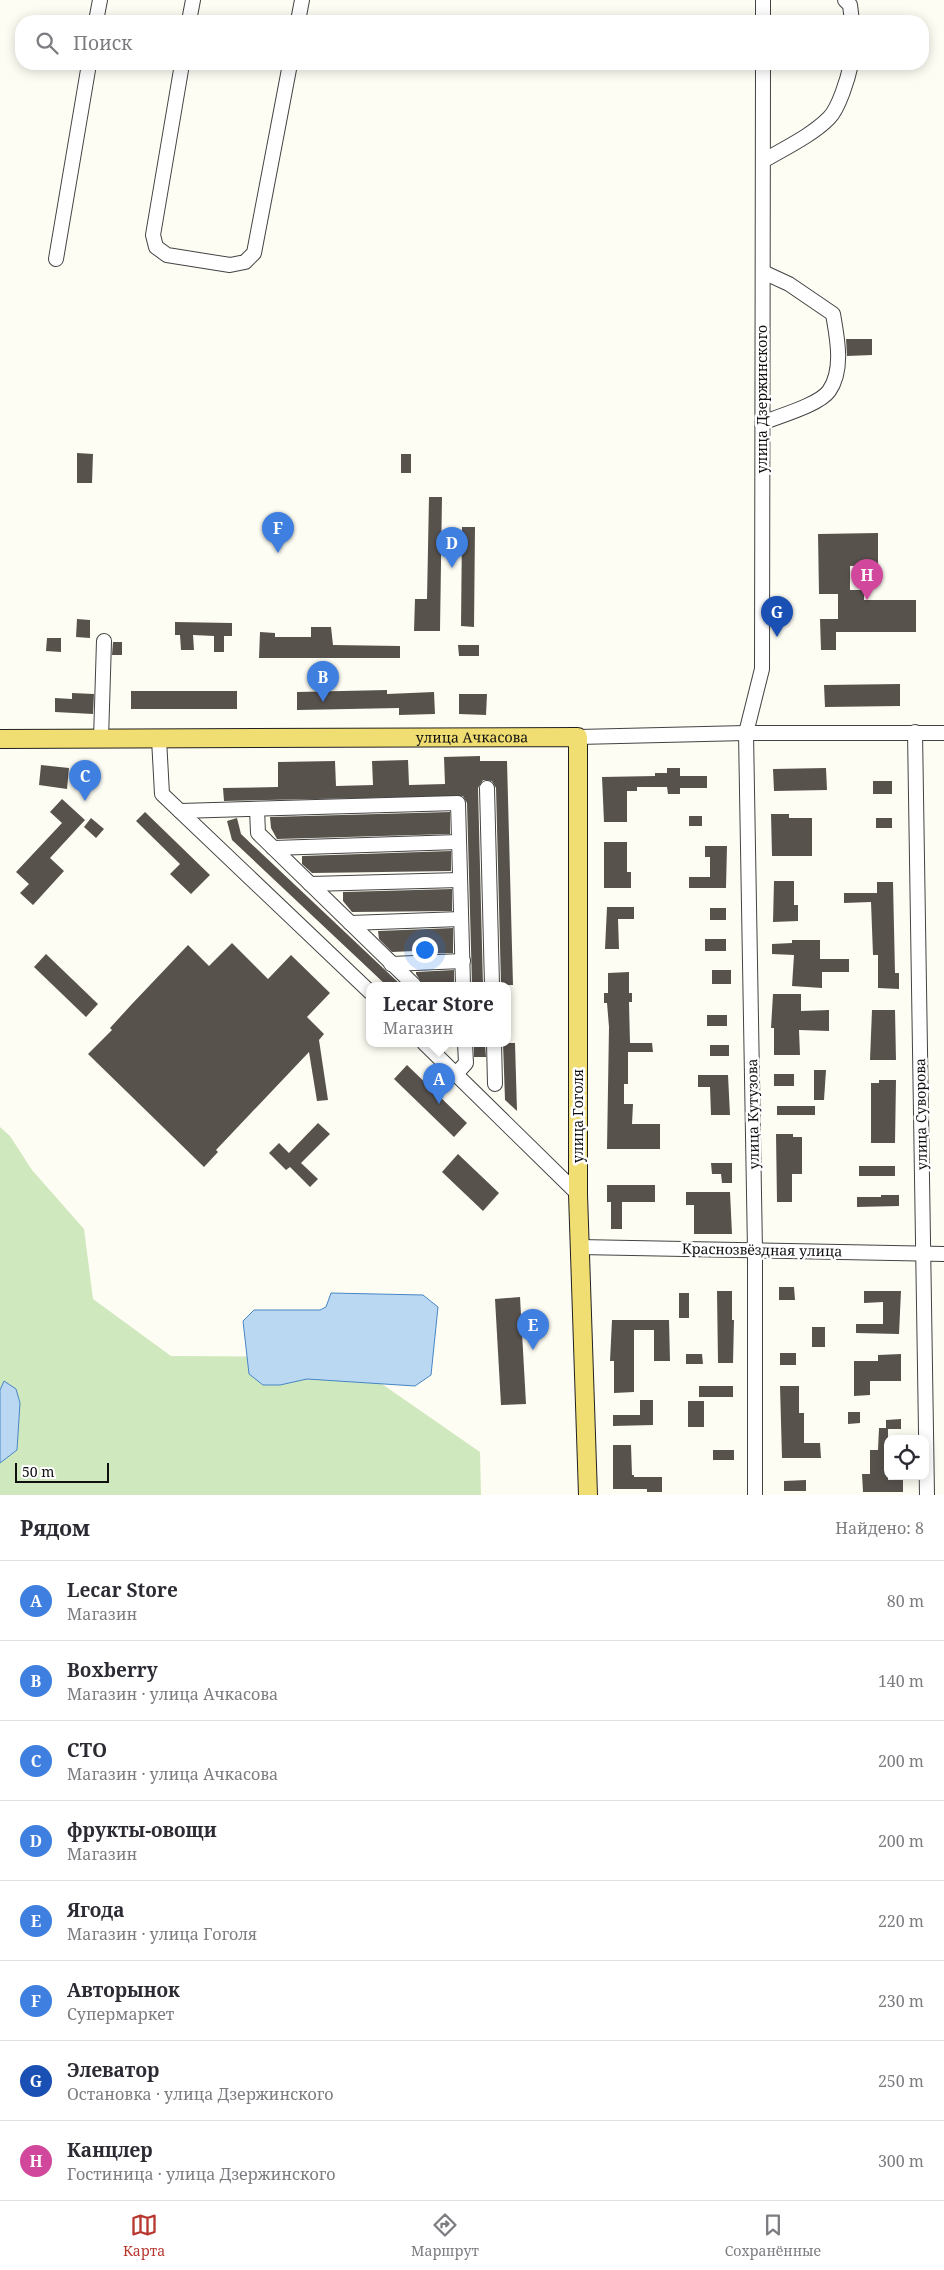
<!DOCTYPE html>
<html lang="ru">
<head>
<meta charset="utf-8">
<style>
  body { margin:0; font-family:"Noto Serif",serif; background:#f7f7f7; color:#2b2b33 }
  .controls { position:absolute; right:15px; bottom:15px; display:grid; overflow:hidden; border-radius:10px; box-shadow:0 2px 12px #0003 }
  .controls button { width:45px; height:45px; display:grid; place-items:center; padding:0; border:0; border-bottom:1px solid #e1e1e2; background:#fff; color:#2b2b33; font:25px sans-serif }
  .scale { position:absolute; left:15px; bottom:12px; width:94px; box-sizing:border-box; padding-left:5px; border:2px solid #101010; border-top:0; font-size:14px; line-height:18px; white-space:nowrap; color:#101010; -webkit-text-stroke:4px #fff; paint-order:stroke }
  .you { position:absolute; left:424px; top:949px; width:18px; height:18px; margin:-12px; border:4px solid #fff; border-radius:50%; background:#1a73e8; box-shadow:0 0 0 8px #1a73e833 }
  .badge { display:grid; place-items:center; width:32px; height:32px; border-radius:50%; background:#b8372f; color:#fff; font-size:16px; font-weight:700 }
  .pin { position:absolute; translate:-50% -41px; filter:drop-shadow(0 1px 2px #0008) }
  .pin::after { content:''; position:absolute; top:26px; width:18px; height:15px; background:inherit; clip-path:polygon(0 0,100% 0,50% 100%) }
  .popup { position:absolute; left:366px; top:982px; width:145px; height:65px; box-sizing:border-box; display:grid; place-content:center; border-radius:10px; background:#fff; filter:drop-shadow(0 1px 4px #0005); font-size:16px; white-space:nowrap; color:#7c7c81 }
  .popup b { font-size:19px; color:#2b2b33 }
  .popup::after { content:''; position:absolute; left:50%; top:100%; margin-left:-10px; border:10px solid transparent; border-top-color:#fff }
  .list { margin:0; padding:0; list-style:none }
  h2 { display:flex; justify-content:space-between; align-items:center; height:65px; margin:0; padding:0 20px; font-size:21px }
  h2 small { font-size:16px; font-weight:400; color:#7c7c81 }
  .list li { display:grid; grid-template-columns:32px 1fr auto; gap:15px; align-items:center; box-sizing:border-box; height:80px; padding:0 20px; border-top:1px solid #e1e1e2 }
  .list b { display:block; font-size:19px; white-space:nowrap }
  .list p { margin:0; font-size:16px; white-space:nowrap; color:#7c7c81 }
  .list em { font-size:16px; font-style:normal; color:#7c7c81 }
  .icon { flex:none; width:28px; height:28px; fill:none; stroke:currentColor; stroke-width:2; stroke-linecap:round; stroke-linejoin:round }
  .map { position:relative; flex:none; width:944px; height:1495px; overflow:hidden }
  .search { position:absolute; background:#fff; box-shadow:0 2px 12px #0003; left:15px; right:15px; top:15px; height:55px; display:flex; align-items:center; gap:12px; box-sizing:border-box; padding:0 18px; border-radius:20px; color:#7c7c81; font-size:19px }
  .sheet { height:705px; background:#fff }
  nav { display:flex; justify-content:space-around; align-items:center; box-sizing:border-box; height:70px; border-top:1px solid #e1e1e2; background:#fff; font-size:14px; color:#7c7c81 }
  nav a { display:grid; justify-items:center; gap:2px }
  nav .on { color:#b8372f }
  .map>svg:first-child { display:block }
  .green { fill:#d0e8be }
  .water { fill:#bbd8f3; stroke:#4686c6 }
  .building { fill:#58524d }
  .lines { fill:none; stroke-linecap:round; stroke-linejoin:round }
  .minor-casing { stroke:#434343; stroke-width:16 }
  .major-casing { stroke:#212121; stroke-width:20 }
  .minor { stroke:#fff; stroke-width:14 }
  .major { stroke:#f0de72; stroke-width:18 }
  .labels { text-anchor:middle; stroke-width:5; stroke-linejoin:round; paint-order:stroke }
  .street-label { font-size:14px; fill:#101010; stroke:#fff }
</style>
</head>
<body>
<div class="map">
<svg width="944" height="1495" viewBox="0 0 944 1495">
  <rect width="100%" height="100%" fill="#fefdf4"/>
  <polygon class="green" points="0,1127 10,1136 32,1170 84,1229 93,1299 171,1356 343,1357 480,1452 481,1495 0,1495"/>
  <g class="water">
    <polygon points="331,1293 423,1295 438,1307 431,1375 415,1386 307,1379 280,1385 263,1385 249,1374 243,1321 254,1310 320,1310 326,1307"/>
    <polygon points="4,1381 16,1389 20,1403 17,1450 0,1463 0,1390"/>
  </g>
  <g class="building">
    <polygon points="846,339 872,339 872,355 847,356"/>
    <polygon points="77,453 93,454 92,483 77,483"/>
    <rect x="401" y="454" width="10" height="19"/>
    <polygon points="429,497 442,497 440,631 414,631 415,599 427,599"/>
    <polygon points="462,527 475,527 474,627 461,626"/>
    <polygon points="878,533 878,565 850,566 850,590 864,590 864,600 916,600 916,632 836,632 836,650 821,650 820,619 838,619 838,594 819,594 818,534"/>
    <polygon points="77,619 90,620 90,638 76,637"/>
    <polygon points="175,622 232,623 232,636 224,636 224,652 214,652 214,636 193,635 194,650 181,650 180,635 175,635"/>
    <polygon points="311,627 331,627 333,645 400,646 400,658 259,658 260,632 275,633 275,637 311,637"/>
    <polygon points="47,638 61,638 61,652 46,651"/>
    <polygon points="113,642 122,642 122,655 112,655"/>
    <polygon points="458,645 479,645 479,656 459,656"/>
    <polygon points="900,684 900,706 825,707 824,685"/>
    <polygon points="387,690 387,694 434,692 435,714 399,715 399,708 297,710 297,692"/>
    <rect x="131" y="691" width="106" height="18"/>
    <polygon points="72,693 94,694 93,714 55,712 55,698 72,699"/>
    <polygon points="459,694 487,694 486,715 459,714"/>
    <polygon points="480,756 480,761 507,761 513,985 501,985 496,788 492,781 483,780 478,788 483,985 472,985 467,803 463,796 224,801 223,788 278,787 278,762 335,761 336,786 373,785 372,761 408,760 409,785 445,784 444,757"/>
    <polygon points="41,765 69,768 67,789 39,785"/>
    <polygon points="667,768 680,768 680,776 707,776 707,788 680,788 680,794 668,794 667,787 637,787 637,791 627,791 627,822 604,822 602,777 655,776 655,773 667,773"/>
    <polygon points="826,768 827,790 774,791 773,769"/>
    <rect x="873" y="781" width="19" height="13"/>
    <polygon points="62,799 85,820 50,858 64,871 33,905 20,893 29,884 16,872 62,823 50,812"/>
    <polygon points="145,812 210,875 191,894 170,874 180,864 136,821"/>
    <polygon points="450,812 450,834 277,839 271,828 270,817"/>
    <polygon points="771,814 789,814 789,818 812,818 812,856 772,856"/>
    <rect x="689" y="816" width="13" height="10"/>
    <polygon points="91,818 104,829 96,838 84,827"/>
    <polygon points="237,818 241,834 401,985 386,985 232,840 227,821"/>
    <rect x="876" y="818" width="16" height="10"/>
    <polygon points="604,842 627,842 627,872 631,872 631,888 604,888"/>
    <polygon points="705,846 727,846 726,888 689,888 689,877 710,877 710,857 705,857"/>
    <polygon points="451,851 451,871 312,873 302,864 302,856"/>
    <polygon points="774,881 794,881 794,905 798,905 798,921 773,922"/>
    <polygon points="877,882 893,882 895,973 899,973 899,989 878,988 878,955 873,955 871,902 844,903 844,893 877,893"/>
    <polygon points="452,889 452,911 352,912 343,901 343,892"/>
    <polygon points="607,907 634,907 634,919 618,919 619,949 605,949"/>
    <rect x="710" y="908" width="16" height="12"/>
    <polygon points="453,928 453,953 415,954 415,951 392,952 379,939 378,931"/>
    <rect x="705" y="939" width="21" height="12"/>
    <polygon points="792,940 820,940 820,959 849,959 849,972 822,972 822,988 792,986 794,955 772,954 772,944 792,943"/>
    <polygon points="232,943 268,979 291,955 330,993 307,1017 324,1034 319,1040 328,1100 317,1101 309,1052 216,1150 218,1152 204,1167 88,1054 112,1030 110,1028 131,1005 188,945 209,966"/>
    <polygon points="46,954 98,1004 86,1017 34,967"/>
    <polygon points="454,970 454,985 423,985 416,974 416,972"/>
    <rect x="712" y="970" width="19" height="14"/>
    <polygon points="629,972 629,993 632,993 632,1002 629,1002 630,1043 652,1043 653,1052 628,1052 628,1084 624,1084 624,1104 633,1104 632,1124 660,1124 660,1149 607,1149 609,1027 607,1003 604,1003 604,993 608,993 608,973"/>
    <polygon points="773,994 801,994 801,1011 829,1010 829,1031 799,1030 800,1055 774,1055 774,1028 771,1028"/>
    <polygon points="872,1010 895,1010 896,1060 870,1060"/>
    <rect x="707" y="1015" width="20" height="11"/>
    <polygon points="503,1043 515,1043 517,1111 505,1100"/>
    <polygon points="485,1045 486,1057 474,1057 474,1046"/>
    <rect x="710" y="1045" width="19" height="11"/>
    <polygon points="407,1065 467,1123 454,1137 394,1079"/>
    <polygon points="814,1070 826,1070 824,1100 814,1100"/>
    <rect x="774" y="1074" width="20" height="12"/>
    <polygon points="698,1075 728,1075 730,1115 711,1115 710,1087 698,1087"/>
    <polygon points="879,1080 896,1080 895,1143 871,1143 871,1083 879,1083"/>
    <rect x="777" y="1106" width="38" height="9"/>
    <polygon points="318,1123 330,1134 301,1163 318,1179 310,1187 290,1167 286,1170 269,1153 279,1143 289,1153"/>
    <polygon points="776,1134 793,1134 793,1137 802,1137 802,1174 792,1174 792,1202 777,1202"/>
    <polygon points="458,1154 499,1193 483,1211 442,1172"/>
    <polygon points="711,1163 732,1163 732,1183 722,1183 721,1174 712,1174"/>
    <rect x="859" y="1166" width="36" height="10"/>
    <polygon points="607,1185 655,1185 655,1202 622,1202 622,1229 611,1229 611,1202 607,1202"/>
    <polygon points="686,1192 730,1192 732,1234 694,1234 694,1205 686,1205"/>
    <polygon points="881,1195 899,1195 899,1206 857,1207 857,1197 881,1197"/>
    <polygon points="779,1287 794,1287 795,1300 779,1300"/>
    <polygon points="717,1291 732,1291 732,1320 734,1320 733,1363 718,1363"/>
    <polygon points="864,1291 901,1291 899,1334 856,1333 856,1324 883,1324 883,1302 864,1303"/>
    <rect x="679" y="1293" width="10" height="25"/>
    <polygon points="520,1297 526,1404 501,1405 495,1299"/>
    <polygon points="612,1320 669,1320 670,1361 654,1361 654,1330 634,1330 634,1392 614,1393 614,1361 610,1361"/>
    <rect x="812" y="1327" width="13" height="20"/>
    <rect x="780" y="1353" width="16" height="12"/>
    <polygon points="686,1354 702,1354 703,1364 686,1364"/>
    <polygon points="901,1354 901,1381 870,1381 870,1395 854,1396 854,1361 878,1361 878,1355"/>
    <rect x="699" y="1386" width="34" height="11"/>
    <polygon points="780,1386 799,1386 799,1413 804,1413 804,1443 820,1443 821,1458 782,1458"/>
    <polygon points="640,1400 653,1400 653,1425 613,1426 613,1415 640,1415"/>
    <rect x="688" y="1401" width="16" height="26"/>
    <polygon points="848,1412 860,1412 860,1423 848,1424"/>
    <polygon points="901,1419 901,1429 888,1429 888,1480 903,1480 903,1492 863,1492 862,1474 870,1474 870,1450 878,1450 879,1428 886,1428 886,1420"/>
    <polygon points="613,1445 631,1445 632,1475 634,1475 634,1477 662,1477 662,1492 647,1492 647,1489 613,1489"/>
    <rect x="713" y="1450" width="21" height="10"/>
    <polygon points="806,1480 806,1491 784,1491 784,1481"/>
  </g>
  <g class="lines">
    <g class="minor-casing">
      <g id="minor">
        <polyline points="845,0 850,5 852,21"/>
        <polyline points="96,21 100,0"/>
        <polyline points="189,21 193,0"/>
        <polyline points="298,21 302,0"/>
        <polyline points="763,21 763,0"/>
        <polyline points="182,64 153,235 156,247 167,255 230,265 245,262 254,253 290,64"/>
        <path d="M763,161C785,148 811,136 829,118C839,108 848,78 851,64"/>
        <polyline points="56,259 89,64"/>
        <path d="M762,423C779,416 819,405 829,391C844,370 837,337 833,314L789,284L763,272"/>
        <polyline points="915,732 927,1495"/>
        <polyline points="578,737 746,733 944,733"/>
        <polyline points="101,739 104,641"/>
        <polyline points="159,739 162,794 370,992"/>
        <polyline points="487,788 492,985"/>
        <polyline points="257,809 258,833 414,985"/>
        <polyline points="180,811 458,803 463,985"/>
        <polyline points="273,848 459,842"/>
        <polyline points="310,884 460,880"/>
        <polyline points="350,923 461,919"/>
        <polyline points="391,964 463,961"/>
        <polyline points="424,1043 578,1194"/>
        <polyline points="494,1043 495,1084"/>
        <polyline points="456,1074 466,1063 465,1043"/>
        <polyline points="579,1247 944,1254"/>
        <polyline points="755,1495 755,1250 746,733 762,669 763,64"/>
      </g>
    </g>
    <g class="major-casing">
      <g id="major">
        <path id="s1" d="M0,739L578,737V1194L588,1495"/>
      </g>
    </g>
    <use href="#minor" class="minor"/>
    <use href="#major" class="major"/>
  </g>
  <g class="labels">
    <g class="street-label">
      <text transform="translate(762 399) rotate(-90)" y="5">улица Дзержинского</text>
      <text dy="5" stroke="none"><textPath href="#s1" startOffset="472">улица Ачкасова</textPath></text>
      <text transform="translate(753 1114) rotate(-91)" y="5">улица Кутузова</text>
      <text transform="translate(921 1114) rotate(-91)" y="5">улица Суворова</text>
      <text transform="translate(578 1116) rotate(-90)" y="5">улица Гоголя</text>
      <text transform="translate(762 1250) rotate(1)" y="5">Краснозвёздная улица</text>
    </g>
  </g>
</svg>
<div class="controls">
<button><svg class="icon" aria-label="locate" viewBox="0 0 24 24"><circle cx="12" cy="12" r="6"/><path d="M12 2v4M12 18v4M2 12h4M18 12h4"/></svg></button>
</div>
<div class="scale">50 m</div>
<div class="you"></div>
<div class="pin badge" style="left:439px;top:1104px;background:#3f7fe0">A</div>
<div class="popup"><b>Lecar Store</b>Магазин</div>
<div class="pin badge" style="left:323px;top:702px;background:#3f7fe0">B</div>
<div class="pin badge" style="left:85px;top:801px;background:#3f7fe0">C</div>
<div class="pin badge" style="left:452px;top:568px;background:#3f7fe0">D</div>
<div class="pin badge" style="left:533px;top:1350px;background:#3f7fe0">E</div>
<div class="pin badge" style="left:278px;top:553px;background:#3f7fe0">F</div>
<div class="pin badge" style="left:777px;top:637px;background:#1a4fb4">G</div>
<div class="pin badge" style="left:867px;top:600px;background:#d1479c">H</div>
<div class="search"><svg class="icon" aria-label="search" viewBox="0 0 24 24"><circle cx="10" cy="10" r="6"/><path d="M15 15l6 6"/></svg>Поиск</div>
</div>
<section class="sheet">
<h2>Рядом<small>Найдено: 8</small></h2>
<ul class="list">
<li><span class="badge" style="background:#3f7fe0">A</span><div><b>Lecar Store</b><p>Магазин</p></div><em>80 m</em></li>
<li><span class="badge" style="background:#3f7fe0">B</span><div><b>Boxberry</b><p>Магазин · улица Ачкасова</p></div><em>140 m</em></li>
<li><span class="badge" style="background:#3f7fe0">C</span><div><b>СТО</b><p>Магазин · улица Ачкасова</p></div><em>200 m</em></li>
<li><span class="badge" style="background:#3f7fe0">D</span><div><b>фрукты-овощи</b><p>Магазин</p></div><em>200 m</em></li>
<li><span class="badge" style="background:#3f7fe0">E</span><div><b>Ягода</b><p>Магазин · улица Гоголя</p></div><em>220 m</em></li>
<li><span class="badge" style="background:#3f7fe0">F</span><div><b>Авторынок</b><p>Супермаркет</p></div><em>230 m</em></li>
<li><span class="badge" style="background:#1a4fb4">G</span><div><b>Элеватор</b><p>Остановка · улица Дзержинского</p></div><em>250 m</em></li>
<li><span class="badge" style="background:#d1479c">H</span><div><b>Канцлер</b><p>Гостиница · улица Дзержинского</p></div><em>300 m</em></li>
</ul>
</section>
<nav>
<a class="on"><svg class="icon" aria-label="map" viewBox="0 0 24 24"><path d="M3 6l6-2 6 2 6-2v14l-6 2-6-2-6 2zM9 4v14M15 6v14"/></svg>Карта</a>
<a><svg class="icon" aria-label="directions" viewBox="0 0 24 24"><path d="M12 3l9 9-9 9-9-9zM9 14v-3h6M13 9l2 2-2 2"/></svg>Маршрут</a>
<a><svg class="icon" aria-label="saved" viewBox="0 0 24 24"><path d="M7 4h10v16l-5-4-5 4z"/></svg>Сохранённые</a>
</nav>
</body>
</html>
